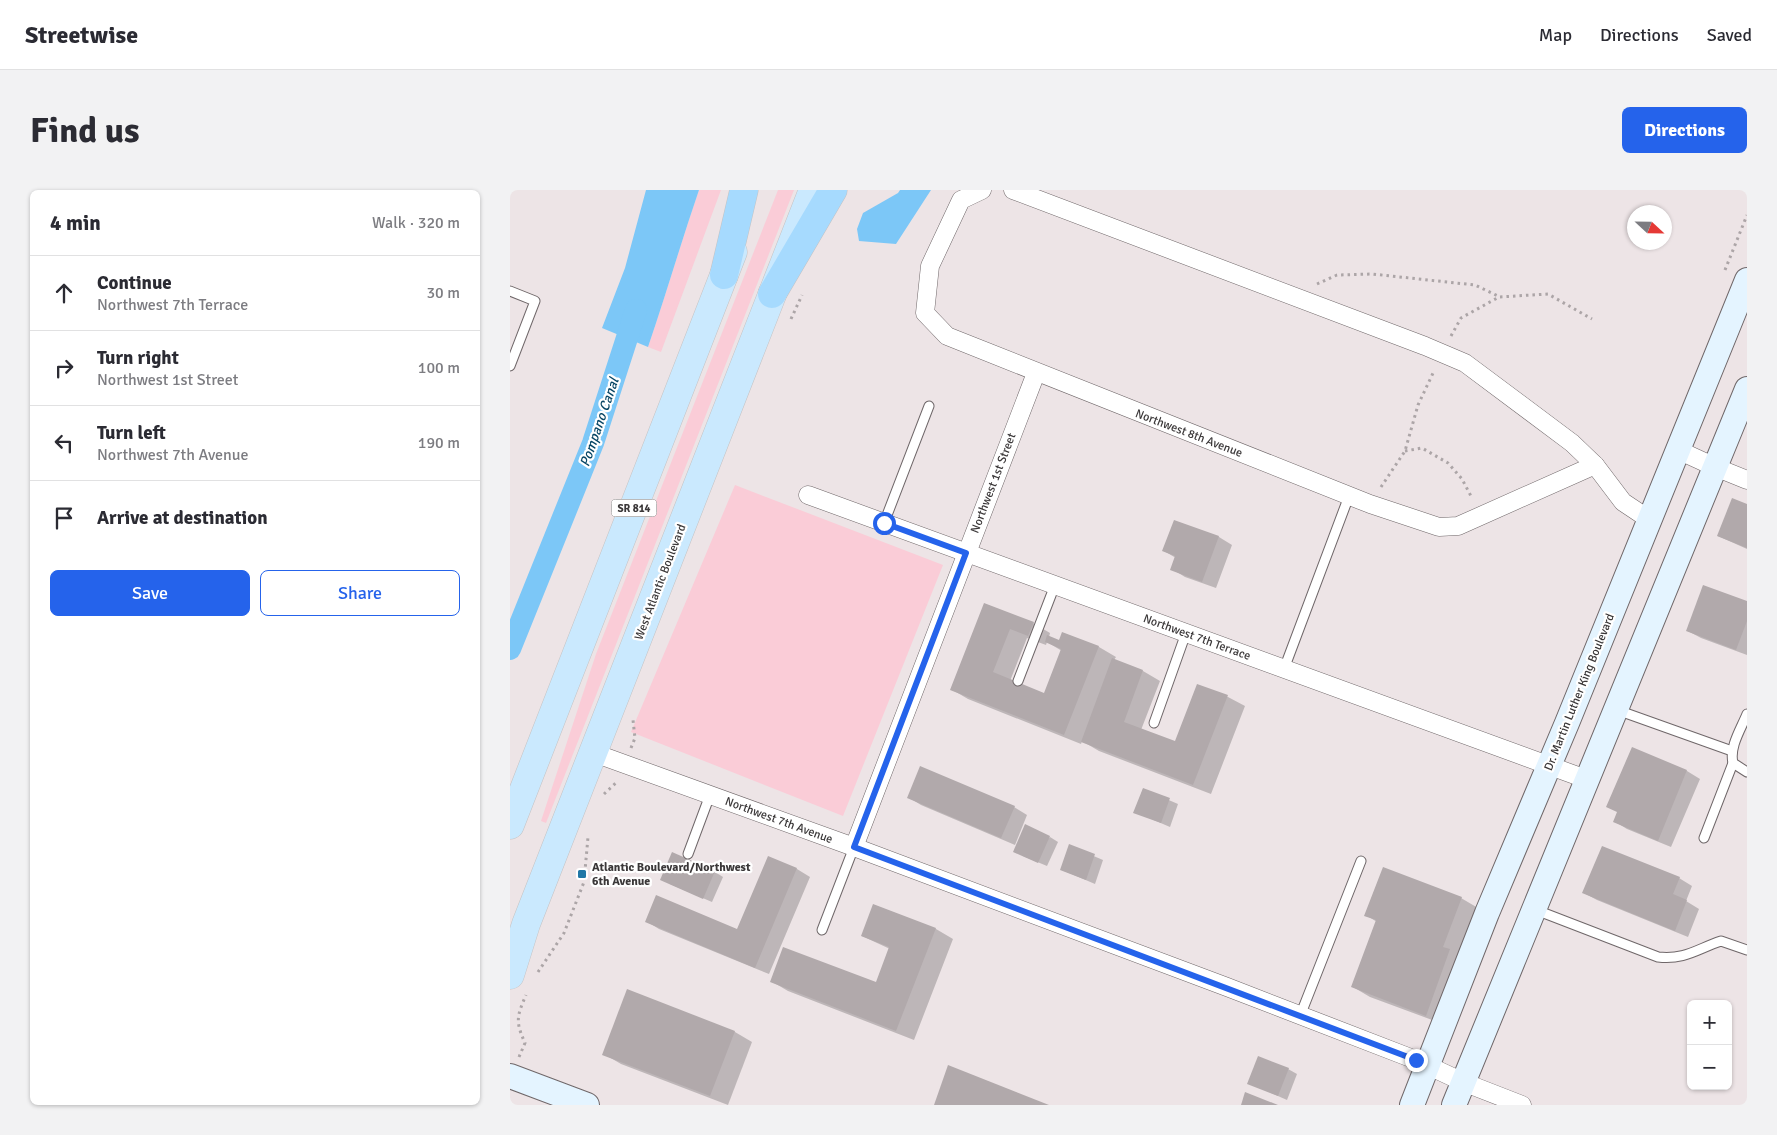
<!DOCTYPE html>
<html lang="en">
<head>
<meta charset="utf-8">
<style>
  body { margin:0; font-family:Signika,sans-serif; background:#f2f2f3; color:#2b2b33 }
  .controls { position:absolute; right:15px; bottom:15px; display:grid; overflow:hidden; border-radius:8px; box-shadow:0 1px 4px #0004 }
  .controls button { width:45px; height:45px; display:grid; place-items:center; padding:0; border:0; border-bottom:1px solid #e1e1e2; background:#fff; color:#2b2b33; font:25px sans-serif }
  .compass { position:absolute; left:1117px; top:15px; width:45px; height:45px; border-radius:50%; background:#fff; box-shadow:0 1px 4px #0004; rotate:112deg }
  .stop { position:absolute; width:15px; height:15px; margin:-11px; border:4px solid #2563eb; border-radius:50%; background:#fff }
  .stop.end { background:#2563eb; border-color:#fff; box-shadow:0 1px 5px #0008 }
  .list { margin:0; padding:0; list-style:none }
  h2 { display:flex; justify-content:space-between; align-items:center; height:65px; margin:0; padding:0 20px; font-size:21px }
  h2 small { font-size:16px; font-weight:400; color:#7c7c81 }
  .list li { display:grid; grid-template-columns:32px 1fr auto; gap:15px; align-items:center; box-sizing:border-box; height:75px; padding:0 20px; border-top:1px solid #e1e1e2 }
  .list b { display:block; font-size:19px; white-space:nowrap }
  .list p { margin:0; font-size:16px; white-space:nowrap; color:#7c7c81 }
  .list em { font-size:16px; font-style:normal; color:#7c7c81 }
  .actions { display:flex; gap:10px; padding:15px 20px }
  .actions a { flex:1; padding:11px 0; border:1px solid #2563eb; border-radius:8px; text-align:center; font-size:18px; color:#2563eb }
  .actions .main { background:#2563eb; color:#fff }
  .icon { flex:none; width:28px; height:28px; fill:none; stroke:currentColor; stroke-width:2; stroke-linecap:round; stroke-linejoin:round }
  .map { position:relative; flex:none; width:1237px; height:915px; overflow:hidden; border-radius:8px }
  header { display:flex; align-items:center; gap:30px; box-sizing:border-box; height:70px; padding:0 25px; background:#fff; border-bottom:1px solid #e1e1e2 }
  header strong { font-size:24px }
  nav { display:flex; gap:28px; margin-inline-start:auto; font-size:18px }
  .intro { display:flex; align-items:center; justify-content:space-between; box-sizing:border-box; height:120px; padding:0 30px }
  h1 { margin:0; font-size:35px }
  .button { padding:12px 22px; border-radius:8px; background:#2563eb; color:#fff; font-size:18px; font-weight:700 }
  main { display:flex; gap:30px; padding:0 30px }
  aside { flex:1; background:#fff; border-radius:8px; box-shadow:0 1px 4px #0004 }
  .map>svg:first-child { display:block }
  .green { fill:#faccd7 }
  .water { fill:#7cc7f7 }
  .shadow { fill:#0003; fill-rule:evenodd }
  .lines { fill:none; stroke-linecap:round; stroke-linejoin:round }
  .canal { stroke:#7cc7f7; stroke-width:22 }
  .building { fill:#b1a9ab }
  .lane-casing { stroke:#6f6769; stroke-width:11 }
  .street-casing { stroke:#6f6769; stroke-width:19 }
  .secondary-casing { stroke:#6f6769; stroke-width:26 }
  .primary-casing { stroke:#c4c3c4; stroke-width:29 }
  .highway-casing { stroke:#c4c3c4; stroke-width:29 }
  .path { stroke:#aca5a7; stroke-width:3; stroke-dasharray:2.5 4; stroke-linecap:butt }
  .lane { stroke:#fff; stroke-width:9 }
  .street { stroke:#fff; stroke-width:18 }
  .secondary { stroke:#e4f4ff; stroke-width:24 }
  .primary { stroke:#cae9fe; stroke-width:28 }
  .highway { stroke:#a6dafe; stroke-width:28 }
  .route { stroke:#2563eb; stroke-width:6 }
  .poi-dot { fill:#2077a6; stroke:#fff; stroke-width:2 }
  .labels { text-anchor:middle; stroke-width:4.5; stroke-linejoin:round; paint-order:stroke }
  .shield { fill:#fff; stroke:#767474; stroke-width:1 }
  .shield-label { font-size:11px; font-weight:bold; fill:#3b3839 }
  .street-label { font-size:12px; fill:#3b3839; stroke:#fff }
  .poi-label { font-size:12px; font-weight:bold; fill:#3b3839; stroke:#fff; text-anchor:start }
  .water-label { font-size:14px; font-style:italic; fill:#064564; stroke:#fff }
</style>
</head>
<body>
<header>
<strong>Streetwise</strong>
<nav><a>Map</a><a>Directions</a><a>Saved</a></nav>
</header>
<div class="intro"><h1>Find us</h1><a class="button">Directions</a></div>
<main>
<aside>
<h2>4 min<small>Walk · 320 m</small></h2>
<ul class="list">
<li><svg class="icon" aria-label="ahead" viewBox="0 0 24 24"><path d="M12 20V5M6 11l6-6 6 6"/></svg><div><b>Continue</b><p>Northwest 7th Terrace</p></div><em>30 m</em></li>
<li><svg class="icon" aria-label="right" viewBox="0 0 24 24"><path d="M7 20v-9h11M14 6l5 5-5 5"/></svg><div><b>Turn right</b><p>Northwest 1st Street</p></div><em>100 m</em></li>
<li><svg class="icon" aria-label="left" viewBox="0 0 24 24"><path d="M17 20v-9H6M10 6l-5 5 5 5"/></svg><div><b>Turn left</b><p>Northwest 7th Avenue</p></div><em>190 m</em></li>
<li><svg class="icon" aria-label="arrive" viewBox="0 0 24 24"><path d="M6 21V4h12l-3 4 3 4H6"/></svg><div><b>Arrive at destination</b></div></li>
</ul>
<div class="actions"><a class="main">Save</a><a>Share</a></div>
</aside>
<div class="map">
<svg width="1237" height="915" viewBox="0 0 1237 915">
  <rect width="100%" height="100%" fill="#ede4e6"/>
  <g class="green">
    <path d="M189,0H211L151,162L138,157C156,105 171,52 189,0Z"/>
    <polygon points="268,0 284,0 36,633 31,631 86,464"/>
    <polygon points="225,295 433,375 333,626 121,542"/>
  </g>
  <g class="water">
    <path d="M136,0H189C171,52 156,105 138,157L92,138L115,78Z"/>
    <polygon points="390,0 421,0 386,54 349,51 347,39 353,23 388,3"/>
  </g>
  <g class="shadow">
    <polygon points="1237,315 1237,359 1208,346"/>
    <polygon points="665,331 709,347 722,355 706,398 675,387 662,379 666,368 654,361"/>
    <polygon points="1237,412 1237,465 1191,448 1178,441"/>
    <path d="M475,414L523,433L540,443L539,447L549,451L553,443L589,457L606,467L604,470L633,481L650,491L631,540L666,553L688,495L718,507L735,516L701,604L589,561L572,551L571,554L458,509L441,499ZM517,448L536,455L537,452L552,461L535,504L500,491Z"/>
    <polygon points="1122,558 1177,581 1190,589 1161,657 1117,639 1104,631 1108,622"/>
    <polygon points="411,578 504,617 517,625 505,655 411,615 398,607"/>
    <polygon points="633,599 668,614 660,637 625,622"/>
    <polygon points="540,647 548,652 537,676 513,666"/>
    <polygon points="560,656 593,670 585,694 552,680"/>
    <polygon points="259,668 287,679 300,687 259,784 149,739 136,731 228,741"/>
    <polygon points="205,682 213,687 202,712 160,694"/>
    <polygon points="1169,688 1182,696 1176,711 1189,719 1178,747 1087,710 1074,703"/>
    <polygon points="951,708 968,718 933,834 860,807 843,797 867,732 856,725"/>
    <polygon points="364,715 426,739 443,749 404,850 278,801 261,791 366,794 380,759 352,746"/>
    <polygon points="118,801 225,842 242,852 218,915 111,874 94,864"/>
    <polygon points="778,879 787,884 777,910 739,893"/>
  </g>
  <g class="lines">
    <polyline class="canal" points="0,459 83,253 126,120"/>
  </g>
  <g class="building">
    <polygon points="1222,308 1237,314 1237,358 1207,346"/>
    <polygon points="664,330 709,346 692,392 660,380 665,366 652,361"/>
    <polygon points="1193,395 1237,411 1237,431 1226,460 1176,441"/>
    <polygon points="474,413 524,432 518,446 500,439 483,482 534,503 551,459 535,452 537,445 549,450 552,442 589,456 554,545 440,500"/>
    <polygon points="602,468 633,480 614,532 665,551 687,494 718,505 683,595 571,552"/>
    <polygon points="1122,557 1177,580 1148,651 1103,632 1107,622 1096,617"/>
    <polygon points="410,576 505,616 491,648 397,608"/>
    <polygon points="633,598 660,608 651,633 623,623"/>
    <polygon points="515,634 540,646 528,673 503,662"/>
    <polygon points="559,654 585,664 576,690 550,680"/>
    <polygon points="1092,656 1170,687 1163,704 1177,710 1165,741 1072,703"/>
    <polygon points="162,662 205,681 193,709 150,690"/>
    <polygon points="258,666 287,678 245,778 135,732 146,705 227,739"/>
    <polygon points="873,677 952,707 933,757 940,759 916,826 841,797 866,730 854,726"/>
    <polygon points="363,714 426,738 386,841 260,792 273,757 366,792 379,757 351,746"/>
    <polygon points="117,799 225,841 200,906 92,865"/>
    <polygon points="748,866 779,878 768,906 737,894"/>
    <polygon points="438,875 539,915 424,915"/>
    <polygon points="735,902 768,915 731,915"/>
  </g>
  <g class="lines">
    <g class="lane-casing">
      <g id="lane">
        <polyline points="0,101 25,111 0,176"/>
        <polyline points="374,333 419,216"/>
        <polyline points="774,479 839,306"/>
        <polyline points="508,491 545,395"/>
        <polyline points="1107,520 1222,561"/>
        <path d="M1237,524C1231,539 1219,557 1223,573L1237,582"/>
        <polyline points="644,533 676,443"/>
        <polyline points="1194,648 1223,573"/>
        <polyline points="178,664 200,605"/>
        <path d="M1026,720L1148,767C1175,770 1187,759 1211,751L1237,760"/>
        <polyline points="312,740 344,657"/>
        <polyline points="790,826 851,671"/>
      </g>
    </g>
    <g class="street-casing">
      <g id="street">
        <polyline points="472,0 451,10 420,76 415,123 437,146 860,314 929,337 948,336 1085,275"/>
        <polyline points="503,0 915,156 955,173 1062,253 1085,275 1113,312 1140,330"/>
        <polyline points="1168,260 1205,277 1237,290"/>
        <polyline points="298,305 1076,589"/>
        <polyline points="84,563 344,657 717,797 906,870 953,892 1012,915"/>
        <polyline points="344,657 526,183"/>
      </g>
    </g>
    <g class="secondary-casing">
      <g id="secondary">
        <polyline points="0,886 77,915"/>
        <polyline points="902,915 977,723 1057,533 1237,90"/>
        <polyline points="944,915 1237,199"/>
      </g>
    </g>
    <g class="primary-casing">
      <g id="primary">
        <polyline points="0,635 223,62"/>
        <polyline points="0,785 16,734 303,0"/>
      </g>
    </g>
    <g class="highway-casing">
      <g id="highway">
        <polyline points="214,85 234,0"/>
        <polyline points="262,104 323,0"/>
      </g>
    </g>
    <g class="path">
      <polyline points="1215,80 1237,25"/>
      <polyline points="807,94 827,85 862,84 965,95 988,106"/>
      <polyline points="281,129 292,105"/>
      <polyline points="941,146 951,128 989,107 1038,104 1082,129"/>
      <polyline points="895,261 912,258 938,273 952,289 962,308"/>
      <polyline points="871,297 895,261 908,215 924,181"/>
      <polyline points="121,558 125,548 123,530"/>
      <polyline points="94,604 108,591"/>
      <polyline points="28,782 54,743 74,692 78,647"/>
      <path d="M9,867L15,853C5,831 7,826 16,805"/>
    </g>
    <use href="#lane" class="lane"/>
    <use href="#street" class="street"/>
    <use href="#secondary" class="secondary"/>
    <use href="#primary" class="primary"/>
    <use href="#highway" class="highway"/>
  </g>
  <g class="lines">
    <polyline class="route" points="374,333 456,363 344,657 906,870"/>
  </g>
  <rect class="poi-dot" x="67" y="679" width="10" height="10" rx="2.5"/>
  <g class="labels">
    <rect class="shield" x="101.5" y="309.5" width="45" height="17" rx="4"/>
    <g class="shield-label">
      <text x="124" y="322">SR 814</text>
    </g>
    <g class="street-label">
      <text transform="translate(679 243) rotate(21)" y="4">Northwest 8th Avenue</text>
      <text transform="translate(483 293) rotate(-69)" y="4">Northwest 1st Street</text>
      <text transform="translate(150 392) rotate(-69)" y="4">West Atlantic Boulevard</text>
      <text transform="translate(687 447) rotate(20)" y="4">Northwest 7th Terrace</text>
      <text transform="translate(1069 502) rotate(-68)" y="4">Dr. Martin Luther King Boulevard</text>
      <text transform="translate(269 630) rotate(20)" y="4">Northwest 7th Avenue</text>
    </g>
    <g class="poi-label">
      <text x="82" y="681">Atlantic Boulevard/Northwest<tspan x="82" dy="14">6th Avenue</tspan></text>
    </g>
    <g class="water-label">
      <text transform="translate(89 232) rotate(-71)" y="5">Pompano Canal</text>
    </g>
  </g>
</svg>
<div class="controls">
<button>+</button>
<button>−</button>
</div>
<svg class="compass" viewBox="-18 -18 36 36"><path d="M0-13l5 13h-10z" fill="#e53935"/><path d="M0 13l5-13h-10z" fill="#7c7c81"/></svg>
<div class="stop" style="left:374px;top:333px"></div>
<div class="stop end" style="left:906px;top:870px"></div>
</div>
</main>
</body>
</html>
